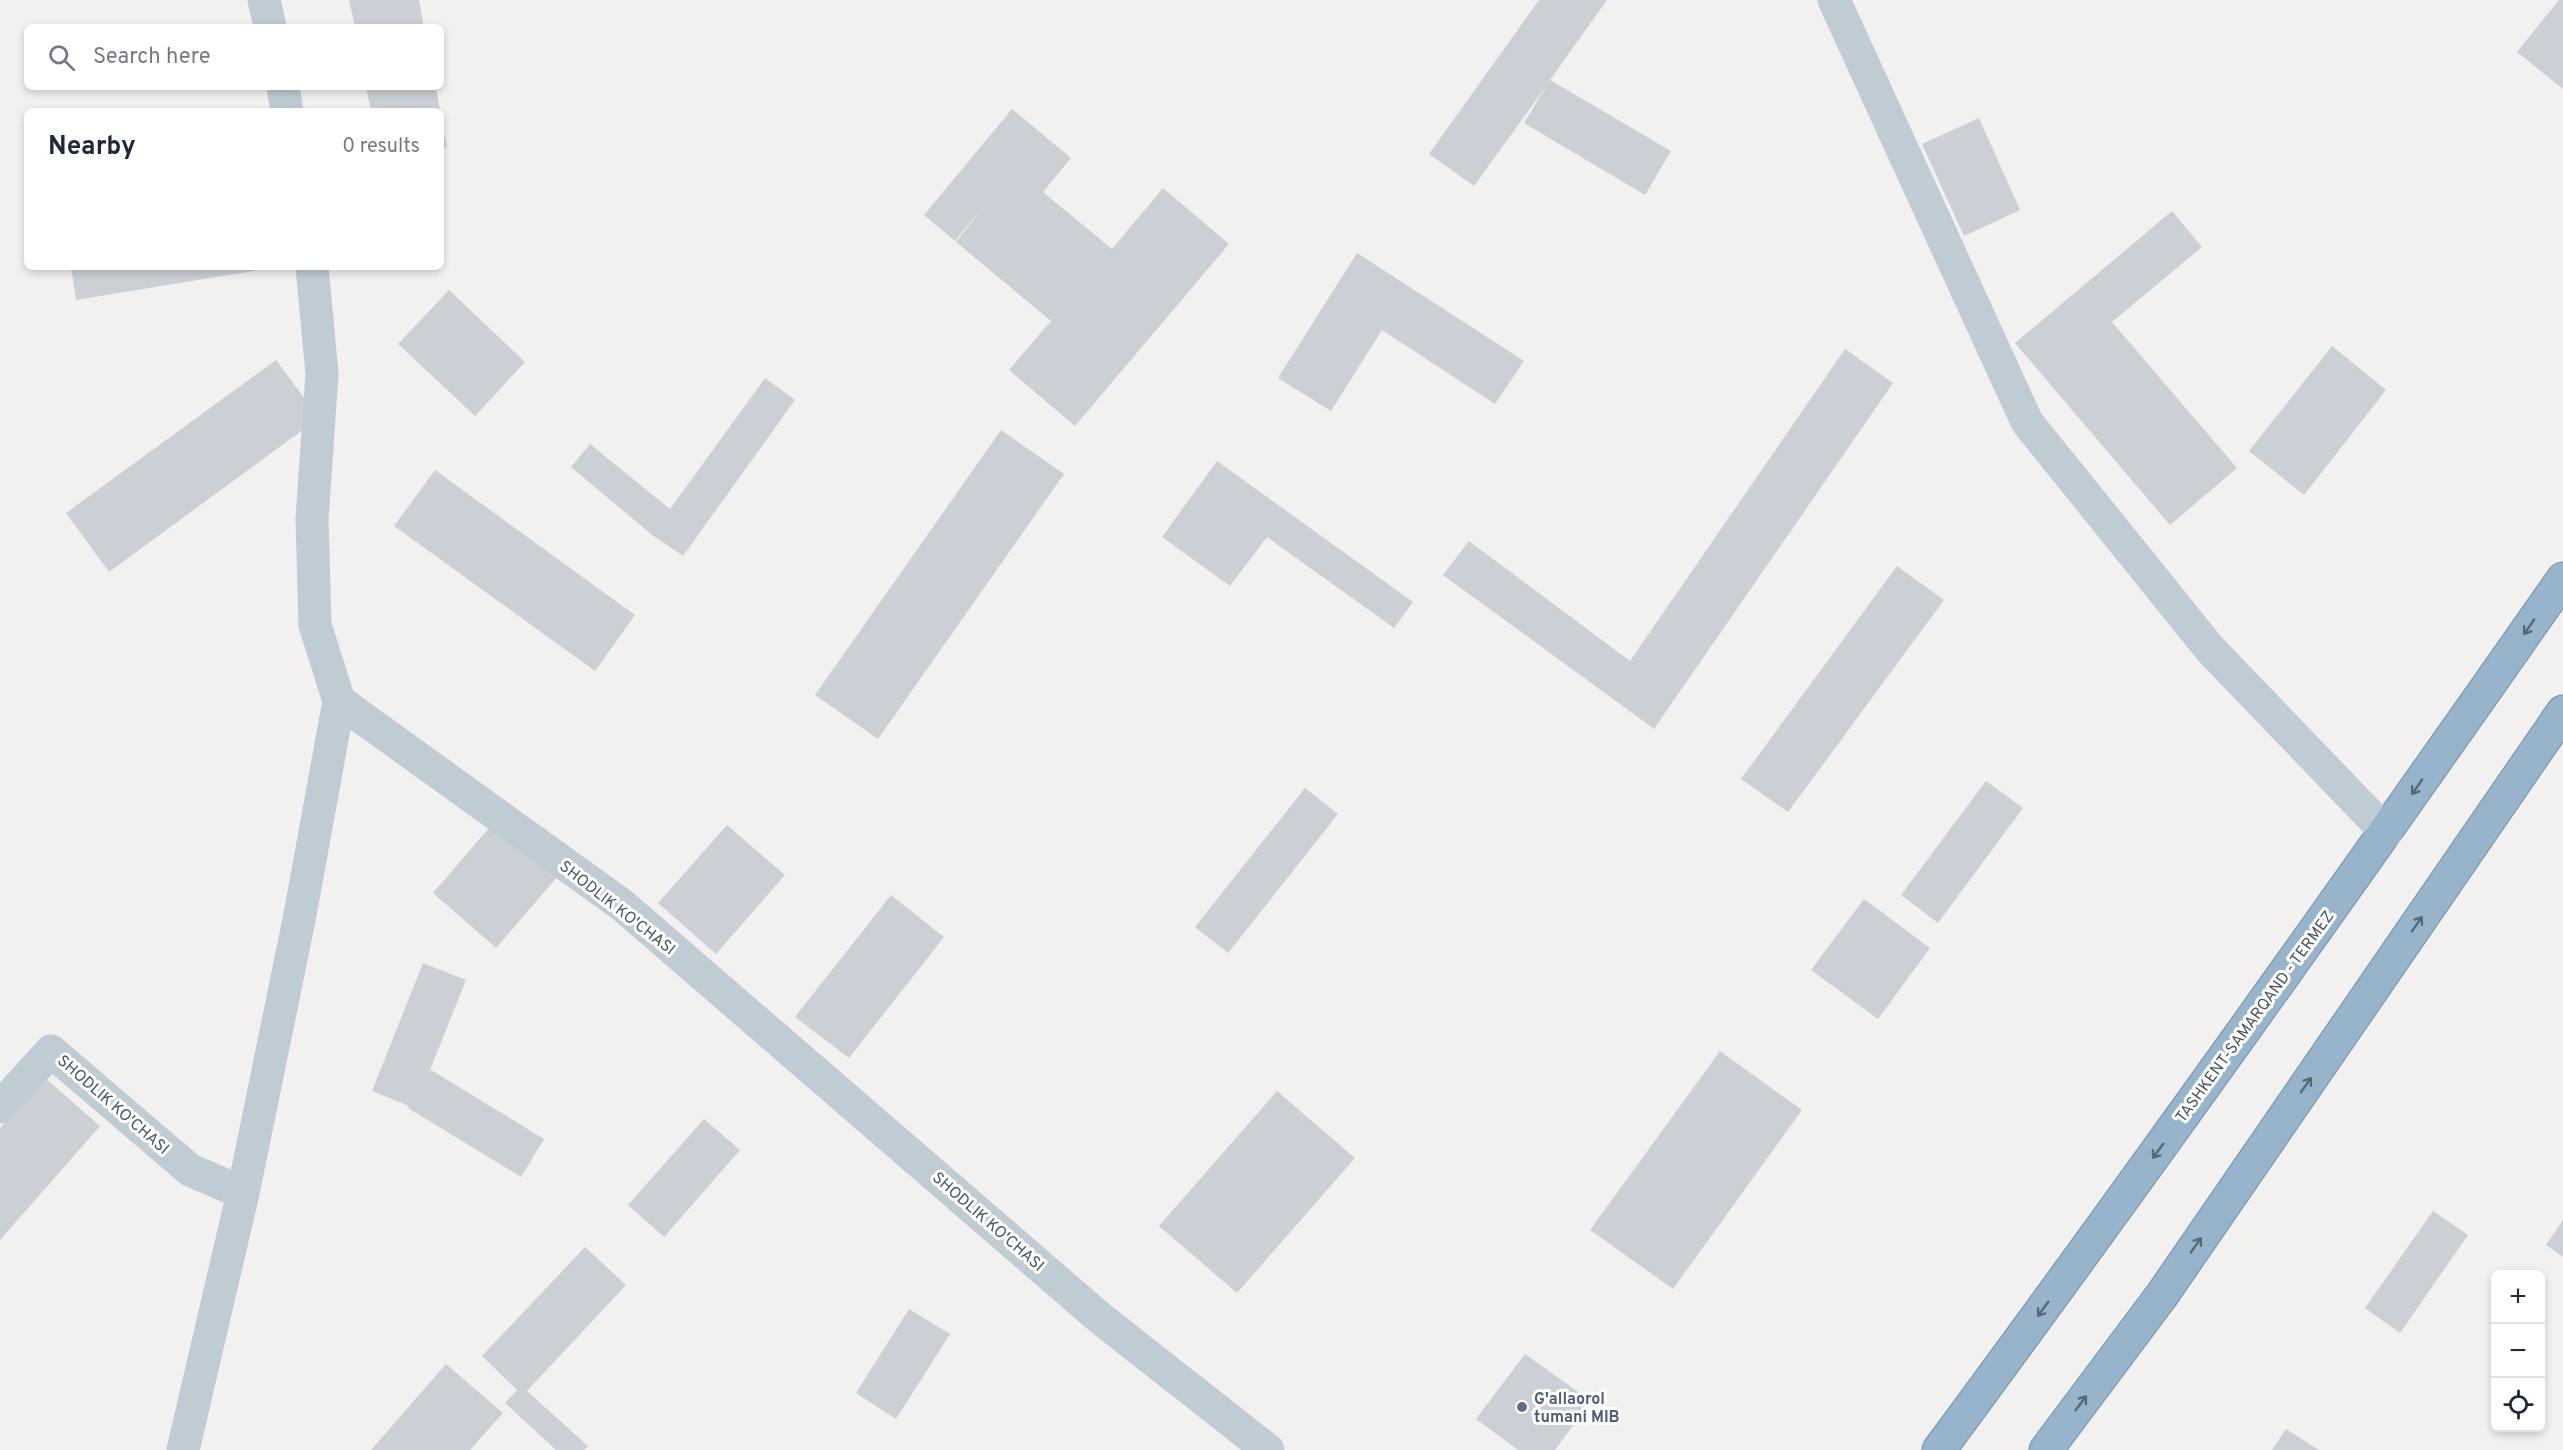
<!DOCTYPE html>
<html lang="en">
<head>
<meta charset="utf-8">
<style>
  body { margin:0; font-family:Overpass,sans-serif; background:#f2f2f3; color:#1f2937 }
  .controls { position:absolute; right:18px; bottom:18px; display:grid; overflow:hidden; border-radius:9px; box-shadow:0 3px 9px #0003 }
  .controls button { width:54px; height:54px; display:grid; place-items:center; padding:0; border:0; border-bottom:2px solid #e0e1e3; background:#fff; color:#1f2937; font:30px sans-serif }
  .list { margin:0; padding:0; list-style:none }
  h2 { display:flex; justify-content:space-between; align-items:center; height:78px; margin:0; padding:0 24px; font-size:26px }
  h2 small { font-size:20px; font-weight:400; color:#747a83 }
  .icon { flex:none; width:33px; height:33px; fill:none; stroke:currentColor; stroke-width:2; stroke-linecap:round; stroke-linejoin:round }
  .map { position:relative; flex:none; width:2563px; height:1450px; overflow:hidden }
  .search { position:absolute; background:#fff; box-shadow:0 3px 9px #0003; left:24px; top:24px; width:420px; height:66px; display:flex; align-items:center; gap:15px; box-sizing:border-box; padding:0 21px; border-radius:9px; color:#747a83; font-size:22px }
  .panel { position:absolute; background:#fff; box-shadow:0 3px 9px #0003; left:24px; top:108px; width:420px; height:162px; border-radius:9px }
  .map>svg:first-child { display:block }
  .building { fill:#cbd0d6 }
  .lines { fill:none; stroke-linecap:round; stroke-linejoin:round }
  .trunk-casing { stroke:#6d92b0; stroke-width:35 }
  .minor { stroke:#bfccd3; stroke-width:33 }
  .trunk { stroke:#98b4cb; stroke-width:33 }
  .oneway { stroke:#566875 }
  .service-dot { fill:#5c6f8a; stroke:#fff; stroke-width:2 }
  .labels { text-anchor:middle; stroke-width:6; stroke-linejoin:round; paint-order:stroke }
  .street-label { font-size:16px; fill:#465560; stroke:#fff }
  .service-label { font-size:16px; font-weight:bold; fill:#4e5e75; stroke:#fff; text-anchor:start }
</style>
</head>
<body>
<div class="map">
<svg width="2563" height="1450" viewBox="0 0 2563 1450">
  <rect width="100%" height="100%" fill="#f3f0f0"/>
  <g class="building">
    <polygon points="349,0 419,0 424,27 355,27"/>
    <polygon points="1539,0 1607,0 1550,80 1671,151 1645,195 1524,123 1547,85 1474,186 1429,154"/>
    <polygon points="2559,0 2563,0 2563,89 2517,52"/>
    <polygon points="366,87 436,87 440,111 371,111"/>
    <polygon points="1012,109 1071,158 1043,192 1112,249 1163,188 1229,244 1075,426 1009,370 1051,321 956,242 985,205 955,241 924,215"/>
    <polygon points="1979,118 2020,210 1964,236 1922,144"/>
    <polygon points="441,120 447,147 441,148"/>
    <polygon points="2172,211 2202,247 2112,322 2237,468 2170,525 2015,343"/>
    <polygon points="1357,253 1524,361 1495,404 1382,330 1331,411 1278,378"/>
    <polygon points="71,267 258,267 259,270 76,300"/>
    <polygon points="449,290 525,362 475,416 398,344"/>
    <polygon points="2332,346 2386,390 2304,495 2249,451"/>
    <polygon points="1845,349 1893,383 1654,729 1443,575 1469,541 1630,661"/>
    <polygon points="276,360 319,418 109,572 66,513"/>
    <polygon points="765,378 795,400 683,556 652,535 571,467 590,444 670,509"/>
    <polygon points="1001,430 1064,474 878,739 815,695"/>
    <polygon points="1217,461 1413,602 1394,628 1267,537 1230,586 1162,537"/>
    <polygon points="435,470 635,615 595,671 394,526"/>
    <polygon points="1897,566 1944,600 1788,812 1741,779"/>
    <polygon points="1986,781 2023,808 1938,923 1901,895"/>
    <polygon points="1305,788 1338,814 1228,953 1195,927"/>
    <polygon points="495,821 559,875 496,948 433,893"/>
    <polygon points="727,825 785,875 716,954 658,903"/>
    <polygon points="891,895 944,937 849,1058 795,1017"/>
    <polygon points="1864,899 1930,948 1878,1019 1811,970"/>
    <polygon points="423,963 466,980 428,1075 431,1070 544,1139 521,1177 408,1108 409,1106 372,1091"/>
    <polygon points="1720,1051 1802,1110 1673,1289 1590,1230"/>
    <polygon points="44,1077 100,1126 0,1240 0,1128"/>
    <polygon points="1277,1091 1355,1158 1237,1293 1159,1226"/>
    <polygon points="704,1119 740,1150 664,1237 628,1205"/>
    <polygon points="2433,1211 2468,1235 2400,1333 2365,1308"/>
    <polygon points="2563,1220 2563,1257 2546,1245"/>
    <polygon points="585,1247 626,1285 527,1391 588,1446 584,1450 556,1450 505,1403 517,1390 482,1356"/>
    <polygon points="909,1309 950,1334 896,1419 856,1393"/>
    <polygon points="1525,1354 1591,1401 1555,1450 1518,1450 1476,1419"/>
    <polygon points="446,1364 503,1413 470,1450 371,1450"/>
    <polygon points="2286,1429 2319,1450 2272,1450"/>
  </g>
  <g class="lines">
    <g class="trunk-casing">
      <g id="trunk">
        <path d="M1939,1450C2151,1163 2358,872 2563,579"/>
        <polyline points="2046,1450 2162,1295 2563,712"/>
      </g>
    </g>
    <g class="minor">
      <polyline points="264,0 270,27"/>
      <polyline points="1834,0 2027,422 2210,649 2386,832"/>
      <polyline points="283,87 287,111"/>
      <polyline points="312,267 322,374 312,519 315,625 339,701"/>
      <polyline points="0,1107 51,1051 190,1170 243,1193 299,920 339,701 622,905 1100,1318 1268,1450"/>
      <polyline points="183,1450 243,1193"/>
    </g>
    <use href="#trunk" class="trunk"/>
  </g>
  <defs><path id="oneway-shaft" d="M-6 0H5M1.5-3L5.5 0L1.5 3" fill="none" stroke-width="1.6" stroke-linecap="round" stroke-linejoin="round" transform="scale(1.5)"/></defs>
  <g class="oneway">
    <use href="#oneway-shaft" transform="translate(2529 627) rotate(125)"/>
    <use href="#oneway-shaft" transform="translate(2417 787) rotate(125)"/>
    <use href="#oneway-shaft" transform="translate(2417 924) rotate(-55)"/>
    <use href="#oneway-shaft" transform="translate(2306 1085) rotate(-55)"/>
    <use href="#oneway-shaft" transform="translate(2158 1151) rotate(126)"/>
    <use href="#oneway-shaft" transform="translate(2196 1245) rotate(-55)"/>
    <use href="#oneway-shaft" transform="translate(2043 1309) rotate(126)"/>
    <use href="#oneway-shaft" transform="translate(2081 1403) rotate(-53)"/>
  </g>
  <circle class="service-dot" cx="1522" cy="1407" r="6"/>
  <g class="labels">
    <g class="street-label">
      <text transform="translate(618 907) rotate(38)" y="6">SHODLIK KO'CHASI</text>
      <text transform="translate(2254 1016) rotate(-54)" y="6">TASHKENT-SAMARQAND - TERMEZ</text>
      <text transform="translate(114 1104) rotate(41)" y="6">SHODLIK KO'CHASI</text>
      <text transform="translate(989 1221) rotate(41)" y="6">SHODLIK KO'CHASI</text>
    </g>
    <g class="service-label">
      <text x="1534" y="1404">G'allaorol<tspan x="1534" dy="18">tumani MIB</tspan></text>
    </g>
  </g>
</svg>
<div class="controls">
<button>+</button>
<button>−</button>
<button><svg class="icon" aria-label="locate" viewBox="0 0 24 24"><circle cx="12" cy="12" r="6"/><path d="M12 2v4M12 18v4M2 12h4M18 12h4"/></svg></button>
</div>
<div class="search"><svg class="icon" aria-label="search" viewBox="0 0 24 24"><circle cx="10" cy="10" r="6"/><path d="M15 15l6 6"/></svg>Search here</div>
<section class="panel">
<h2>Nearby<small>0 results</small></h2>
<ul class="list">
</ul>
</section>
</div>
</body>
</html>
